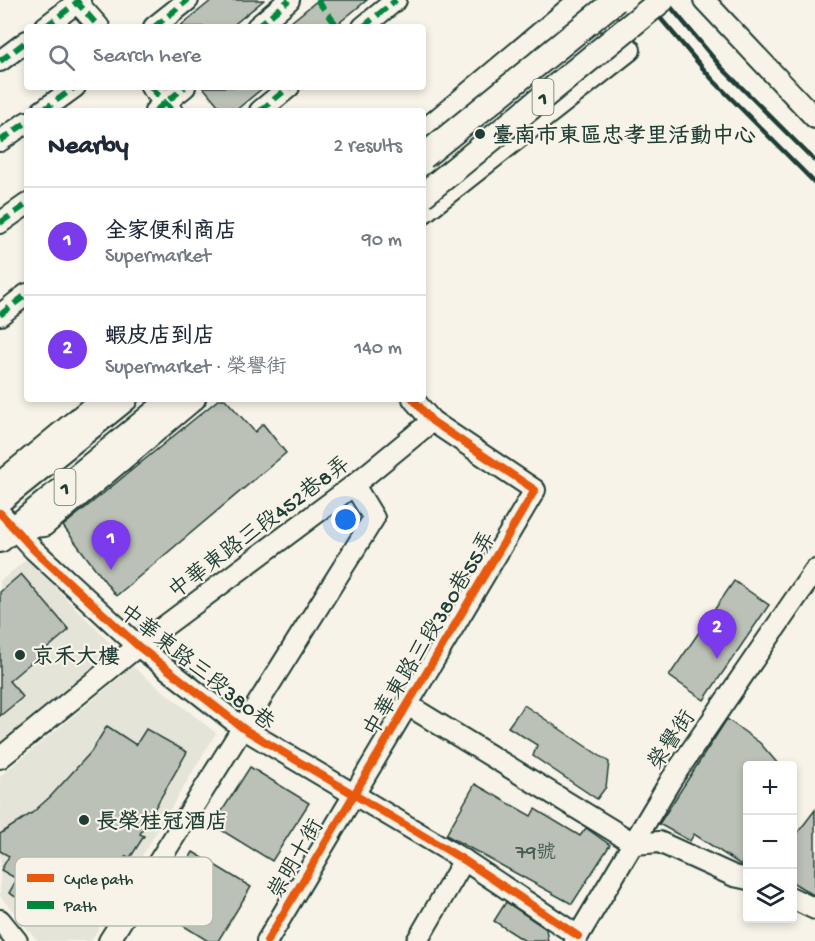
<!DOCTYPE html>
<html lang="en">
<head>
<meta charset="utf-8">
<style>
  body { margin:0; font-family:"Gochi Hand","LXGW WenKai TC",sans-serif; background:#f6f6f7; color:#1f2937 }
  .controls { position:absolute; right:18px; bottom:18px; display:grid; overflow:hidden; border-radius:6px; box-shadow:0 3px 9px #0003 }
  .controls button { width:54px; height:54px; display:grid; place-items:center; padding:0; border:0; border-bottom:2px solid #e0e1e3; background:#fff; color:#1f2937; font:30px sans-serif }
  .you { position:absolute; left:346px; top:520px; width:21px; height:21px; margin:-15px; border:4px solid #fff; border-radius:50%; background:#1a73e8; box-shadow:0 0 0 9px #1a73e833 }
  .badge { display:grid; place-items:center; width:39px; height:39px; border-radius:50%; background:#7c3aed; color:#fff; font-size:20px; font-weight:700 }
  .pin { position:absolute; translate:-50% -50px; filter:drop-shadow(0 2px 3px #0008) }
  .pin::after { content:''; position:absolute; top:32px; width:21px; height:18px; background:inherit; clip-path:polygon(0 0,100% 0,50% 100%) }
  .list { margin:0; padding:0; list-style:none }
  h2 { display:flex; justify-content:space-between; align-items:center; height:78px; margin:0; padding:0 24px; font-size:26px }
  h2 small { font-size:20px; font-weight:400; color:#747a83 }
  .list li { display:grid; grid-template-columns:39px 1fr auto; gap:18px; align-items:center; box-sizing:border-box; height:108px; padding:0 24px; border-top:2px solid #e0e1e3 }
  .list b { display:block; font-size:22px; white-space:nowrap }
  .list p { margin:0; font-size:20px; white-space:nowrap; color:#747a83 }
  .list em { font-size:20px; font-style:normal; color:#747a83 }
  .icon { flex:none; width:33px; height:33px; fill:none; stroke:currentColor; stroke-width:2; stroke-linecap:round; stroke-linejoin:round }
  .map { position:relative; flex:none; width:815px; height:941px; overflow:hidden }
  .search { position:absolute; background:#fff; box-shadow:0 3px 9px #0003; left:24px; top:24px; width:402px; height:66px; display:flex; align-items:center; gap:15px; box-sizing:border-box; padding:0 21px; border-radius:6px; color:#747a83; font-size:22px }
  .panel { position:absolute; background:#fff; box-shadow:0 3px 9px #0003; left:24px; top:108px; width:402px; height:294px; border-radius:6px }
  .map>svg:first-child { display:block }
  .built { fill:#e5e4d9 }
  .building { fill:#bbc1b6; stroke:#1f3d34; stroke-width:1.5 }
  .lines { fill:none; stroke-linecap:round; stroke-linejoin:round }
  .minor-casing { stroke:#1f3d34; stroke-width:24 }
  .major-casing { stroke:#1f3d34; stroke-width:28 }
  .minor { stroke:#f7f3e8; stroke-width:20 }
  .major { stroke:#f7f3e8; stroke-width:24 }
  .rail { stroke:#1f3d34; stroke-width:4.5 }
  .major-bridge-casing { stroke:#1f3d34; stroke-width:28; stroke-linecap:butt }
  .major-bridge { stroke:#f7f3e8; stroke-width:24 }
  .quiet { stroke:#00873e; stroke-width:6; stroke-dasharray:12 6; stroke-linecap:butt }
  .cycleway-casing { stroke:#f7f3e8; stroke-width:11 }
  .cycleway { stroke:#e8590c; stroke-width:8 }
  .poi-dot { fill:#1f3d34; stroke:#f7f3e8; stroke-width:2 }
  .labels { text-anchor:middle; stroke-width:4.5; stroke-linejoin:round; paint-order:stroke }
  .number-label { font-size:20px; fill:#465e54 }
  .shield { fill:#f7f3e8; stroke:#60746a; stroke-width:1.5 }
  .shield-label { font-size:21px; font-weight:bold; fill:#1f3d34 }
  .poi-label { font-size:22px; font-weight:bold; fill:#1f3d34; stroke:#f7f3e8; text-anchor:start }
  .street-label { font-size:22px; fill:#1f3d34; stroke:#f7f3e8 }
  .key { fill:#f7f3e8; stroke:#b6bcb2; stroke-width:1.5 }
  .key-label { font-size:16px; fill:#1f3d34 }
</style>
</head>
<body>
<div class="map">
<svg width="815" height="941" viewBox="0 0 815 941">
  <rect width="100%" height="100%" fill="#f7f3e8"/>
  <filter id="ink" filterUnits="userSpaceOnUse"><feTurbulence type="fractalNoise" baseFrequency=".0167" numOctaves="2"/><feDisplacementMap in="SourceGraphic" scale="12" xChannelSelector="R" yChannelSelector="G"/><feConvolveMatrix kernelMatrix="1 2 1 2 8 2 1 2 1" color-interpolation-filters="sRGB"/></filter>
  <g filter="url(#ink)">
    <g class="built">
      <polygon points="27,559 119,652 0,751 0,581"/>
      <polygon points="133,667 216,733 91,941 38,941 0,896 0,776"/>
    </g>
    <g class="building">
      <polygon points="212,0 264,0 231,27 179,27"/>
      <polygon points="318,0 367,0 334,27 285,27"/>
      <polygon points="203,87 264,87 235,111 223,111"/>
      <polygon points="219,399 225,399 255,432 263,424 286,453 116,596 63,526"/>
      <polygon points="21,574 69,630 9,681 23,697 0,716 0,592"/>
      <polygon points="734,581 769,605 704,700 669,676"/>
      <polygon points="524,705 609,762 606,787 597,799 533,756 537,745 508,727"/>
      <polygon points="727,719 760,743 779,765 747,765 747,856 741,865 694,834 690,841 659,824"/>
      <polygon points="107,726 136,745 146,729 187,752 140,834 144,836 130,858 126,856 87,919 58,903 50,917 9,893 17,879 1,870 9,856 0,851 0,834 32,813 51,796 91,752"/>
      <polygon points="250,767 309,803 272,861 213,825"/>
      <polygon points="475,784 531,816 535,809 580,836 586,828 610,845 572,904 446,835"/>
      <polygon points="815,810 815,896 792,882 792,840"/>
      <polygon points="193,852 251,887 218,941 208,941 158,910"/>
      <polygon points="506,902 546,929 548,941 525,941 494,921"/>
    </g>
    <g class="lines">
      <g class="minor-casing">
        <g id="minor">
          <polyline points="75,0 99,27"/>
          <polyline points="704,0 815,118"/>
          <polyline points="45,27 80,0"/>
          <polyline points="154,27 188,0"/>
          <polyline points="257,27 289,0"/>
          <polyline points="363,27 396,0"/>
          <polyline points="0,61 27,41"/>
          <polyline points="151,87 172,111"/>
          <polyline points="42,111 75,87"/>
          <polyline points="155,111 185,87"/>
          <polyline points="260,111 289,87"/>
          <polyline points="423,131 579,0"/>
          <polyline points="0,141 27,122"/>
          <polyline points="423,213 630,50 588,0"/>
          <polyline points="0,223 27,204"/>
          <polyline points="0,315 27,294"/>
          <polyline points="0,489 4,479 101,399"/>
          <polyline points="0,513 34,550 138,646 244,729 464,860 578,936"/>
          <polyline points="13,529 44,526 195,399"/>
          <polyline points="406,704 635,844 659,842 734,876 748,879"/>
          <polyline points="0,758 138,646 354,485 432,421"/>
          <polyline points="792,898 815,909"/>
          <polyline points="0,920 17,941"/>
          <polyline points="109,941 374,518 354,485"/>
          <polyline points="267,941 535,490 432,421 413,399"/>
          <polyline points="417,941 464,860"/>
          <polyline points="575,941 671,780 815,570"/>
        </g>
      </g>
      <g class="major-casing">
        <g id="major">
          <polyline points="0,500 125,399"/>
          <polyline points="0,540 172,399"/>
        </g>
      </g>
      <use href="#minor" class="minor"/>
      <use href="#major" class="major"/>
      <g class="rail">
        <polyline points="645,0 712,79 815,183"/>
        <polyline points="665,0 721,67 815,161"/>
      </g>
      <g class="major-bridge-casing">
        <g id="major-bridge">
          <polyline points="423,157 616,0"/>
          <polyline points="423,195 662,0"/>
        </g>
      </g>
      <use href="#major-bridge" class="major-bridge"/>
      <g class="quiet">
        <polyline points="75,0 99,27"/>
        <polyline points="317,0 338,27"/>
        <polyline points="45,27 80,0"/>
        <polyline points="154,27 188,0"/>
        <polyline points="257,27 289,0"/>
        <polyline points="363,27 396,0"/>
        <polyline points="0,61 27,41"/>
        <polyline points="151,87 172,111"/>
        <polyline points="42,111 75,87"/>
        <polyline points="155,111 185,87"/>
        <polyline points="260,111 289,87"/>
        <polyline points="0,141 27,122"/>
        <polyline points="0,223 27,204"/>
        <polyline points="0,315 27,294"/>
      </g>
      <g class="cycleway-casing">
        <g id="cycleway">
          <polyline points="0,513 34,550 138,646 244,729 464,860 578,936"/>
          <polyline points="267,941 535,490 432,421 413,399"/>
        </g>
      </g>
      <use href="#cycleway" class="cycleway"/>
    </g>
  </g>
  <g class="poi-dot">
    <circle cx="480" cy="134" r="6"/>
    <circle cx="20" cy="655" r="6"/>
    <circle cx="84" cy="820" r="6"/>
  </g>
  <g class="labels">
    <g class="number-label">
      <text x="536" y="858">79號</text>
    </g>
    <g class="shield">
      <rect x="532.5" y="79" width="21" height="36" rx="4.5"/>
      <rect x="54.5" y="469" width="21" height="36" rx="4.5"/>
    </g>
    <g class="shield-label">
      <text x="543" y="104">1</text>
      <text x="65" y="494">1</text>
    </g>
    <g class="poi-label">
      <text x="492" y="142">臺南市東區忠孝里活動中心</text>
      <text x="32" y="663">京禾大樓</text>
      <text x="96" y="828">長榮桂冠酒店</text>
    </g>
    <g class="street-label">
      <text transform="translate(258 526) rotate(-37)" y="8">中華東路三段452巷8弄</text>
      <text transform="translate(428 633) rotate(-59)" y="8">中華東路三段380巷55弄</text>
      <text transform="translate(198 666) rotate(38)" y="8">中華東路三段380巷</text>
      <text transform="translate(670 739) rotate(-56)" y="8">榮譽街</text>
      <text transform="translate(294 858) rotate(-60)" y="8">崇明十街</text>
    </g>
  </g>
  <rect x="15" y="857" width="198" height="69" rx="9" class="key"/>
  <rect x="27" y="874" width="27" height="8" fill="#e8590c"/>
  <rect x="27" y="901" width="27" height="8" fill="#00873e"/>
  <g class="key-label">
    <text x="64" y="884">Cycle path</text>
    <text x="64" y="911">Path</text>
  </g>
</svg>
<div class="controls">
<button>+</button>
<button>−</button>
<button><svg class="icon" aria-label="layers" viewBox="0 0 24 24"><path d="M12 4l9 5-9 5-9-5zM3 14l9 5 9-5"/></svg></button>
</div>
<div class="you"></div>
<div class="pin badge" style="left:111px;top:570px">1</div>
<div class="pin badge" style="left:717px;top:659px">2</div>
<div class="search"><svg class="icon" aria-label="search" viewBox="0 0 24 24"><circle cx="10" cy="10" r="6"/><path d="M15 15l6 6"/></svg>Search here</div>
<section class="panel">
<h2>Nearby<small>2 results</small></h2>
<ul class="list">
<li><span class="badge">1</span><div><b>全家便利商店</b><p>Supermarket</p></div><em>90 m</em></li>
<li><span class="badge">2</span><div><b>蝦皮店到店</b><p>Supermarket · 榮譽街</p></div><em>140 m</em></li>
</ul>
</section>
</div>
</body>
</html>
